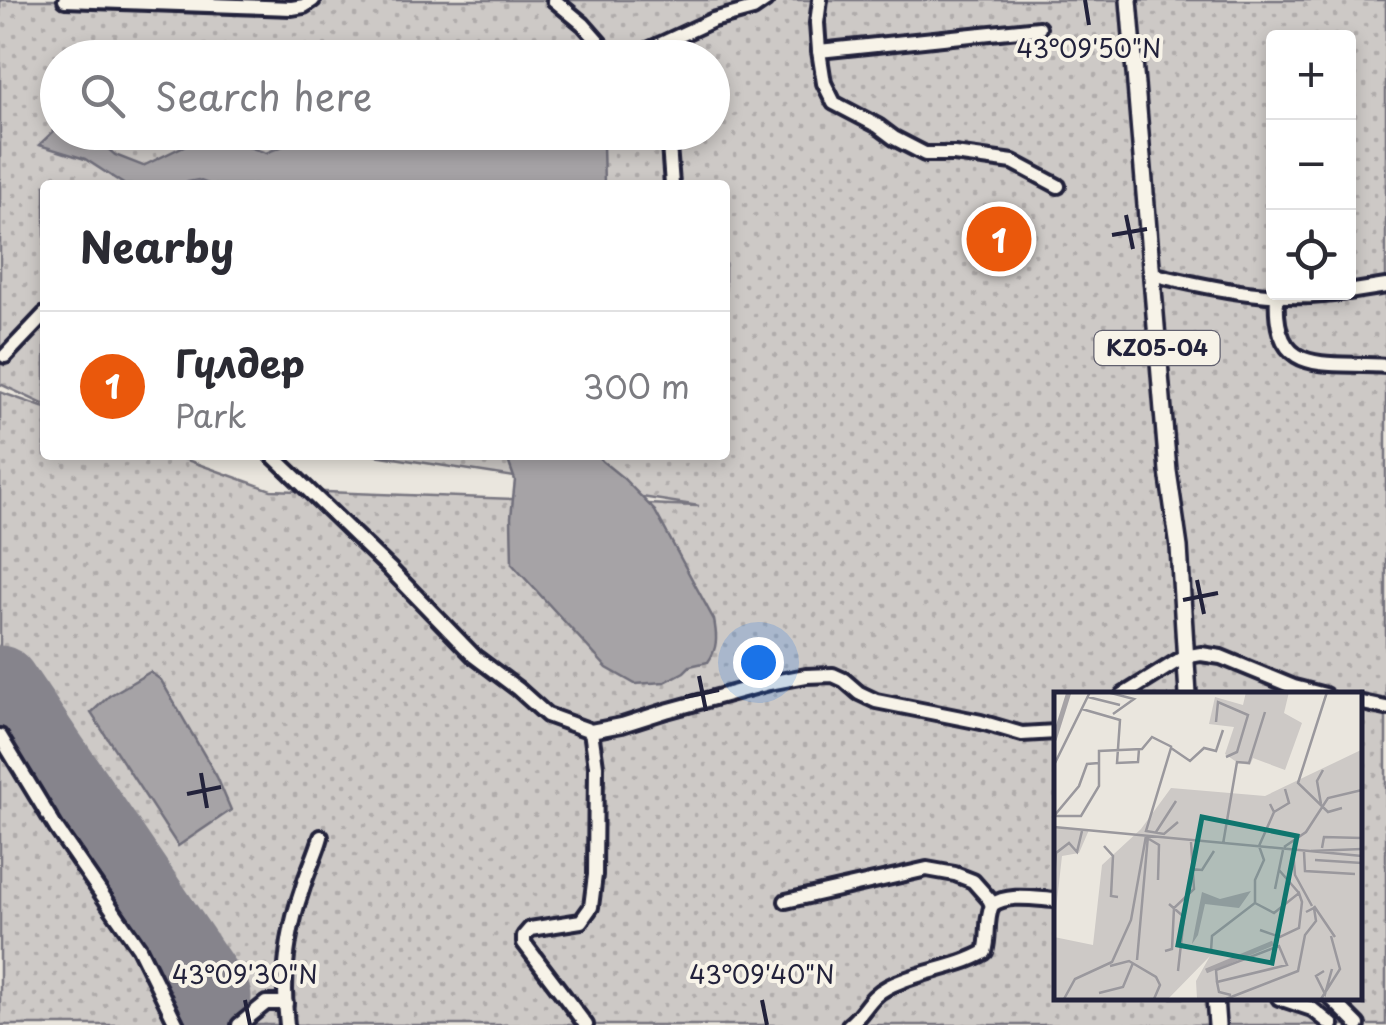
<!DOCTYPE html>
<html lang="en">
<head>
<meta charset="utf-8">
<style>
  body { margin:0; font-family:"Playpen Sans",sans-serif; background:#f7f7f7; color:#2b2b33 }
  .controls { position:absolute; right:30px; top:30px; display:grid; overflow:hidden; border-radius:10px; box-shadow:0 5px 15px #0003 }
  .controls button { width:90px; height:90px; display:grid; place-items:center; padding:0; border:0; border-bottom:2px solid #e1e1e2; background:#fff; color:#2b2b33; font:50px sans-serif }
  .you { position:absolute; left:758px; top:662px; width:35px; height:35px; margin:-25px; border:8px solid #fff; border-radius:50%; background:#1a73e8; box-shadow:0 0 0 15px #1a73e833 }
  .badge { display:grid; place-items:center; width:65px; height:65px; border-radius:50%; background:#ea580c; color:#fff; font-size:32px; font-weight:700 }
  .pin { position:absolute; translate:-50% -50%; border:5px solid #fff; box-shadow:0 2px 10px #0006 }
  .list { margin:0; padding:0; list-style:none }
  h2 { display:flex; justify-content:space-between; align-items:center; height:130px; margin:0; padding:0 40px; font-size:42px }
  h2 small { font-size:32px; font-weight:400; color:#7c7c81 }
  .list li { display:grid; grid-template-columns:65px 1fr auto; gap:30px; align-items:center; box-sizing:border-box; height:150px; padding:0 40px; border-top:2px solid #e1e1e2 }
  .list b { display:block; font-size:38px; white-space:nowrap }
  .list p { margin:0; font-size:32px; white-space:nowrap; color:#7c7c81 }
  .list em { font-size:32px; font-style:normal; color:#7c7c81 }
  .icon { flex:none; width:55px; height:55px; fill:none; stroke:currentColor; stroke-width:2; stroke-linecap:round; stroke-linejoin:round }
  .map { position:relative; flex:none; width:1386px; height:1025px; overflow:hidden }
  .search { position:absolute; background:#fff; box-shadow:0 5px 15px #0003; left:40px; top:40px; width:690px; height:110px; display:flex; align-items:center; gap:25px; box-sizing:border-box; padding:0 35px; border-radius:55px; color:#7c7c81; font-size:38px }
  .panel { position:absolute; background:#fff; box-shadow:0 5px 15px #0003; left:40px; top:180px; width:690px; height:280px; border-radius:10px }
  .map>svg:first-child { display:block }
  .garden { fill:url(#garden-dots); stroke:#787680; stroke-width:2.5; fill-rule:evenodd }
  .water { fill:#a6a3a6; stroke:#716f7b; stroke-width:2.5 }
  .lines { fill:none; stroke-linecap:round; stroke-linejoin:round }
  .runway { stroke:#86848c; stroke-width:75 }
  .minor-casing { stroke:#22223b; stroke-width:20 }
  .major-casing { stroke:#22223b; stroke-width:22 }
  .minor { stroke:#f7f3e8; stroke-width:12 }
  .major { stroke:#f7f3e8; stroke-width:15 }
  .ticks { fill:none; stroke:#22223b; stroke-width:4 }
  .labels { text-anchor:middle; stroke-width:8; stroke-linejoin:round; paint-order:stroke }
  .shield { fill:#f7f3e8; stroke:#62616f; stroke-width:2.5 }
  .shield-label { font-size:22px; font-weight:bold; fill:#22223b }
  .inset-river { fill:none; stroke:#a6a3a6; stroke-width:5 }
  .inset-road { fill:none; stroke:#9a989d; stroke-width:2.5 }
  .view { fill:#0f766e; fill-opacity:0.15; stroke:#0f766e; stroke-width:5 }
  .inset-edge { fill:none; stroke:#22223b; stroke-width:5 }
  .ticks-label { font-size:25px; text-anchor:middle; fill:#22223b; stroke:#f7f3e8; stroke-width:8; stroke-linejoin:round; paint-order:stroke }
</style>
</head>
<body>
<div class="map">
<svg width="1386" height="1025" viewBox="0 0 1386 1025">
  <defs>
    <pattern id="garden-dots" width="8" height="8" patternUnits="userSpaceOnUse" patternTransform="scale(2.5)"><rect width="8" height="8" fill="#cdc9c6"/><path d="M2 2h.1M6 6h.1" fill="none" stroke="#b0acab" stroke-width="1.8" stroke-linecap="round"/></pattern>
  </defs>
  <rect width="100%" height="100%" fill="#eae6de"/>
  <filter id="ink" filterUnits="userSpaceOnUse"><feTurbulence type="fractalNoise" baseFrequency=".01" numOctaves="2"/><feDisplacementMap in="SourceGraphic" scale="20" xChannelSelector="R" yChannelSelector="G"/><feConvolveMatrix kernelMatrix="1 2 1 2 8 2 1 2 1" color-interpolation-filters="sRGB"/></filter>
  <g filter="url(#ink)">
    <path class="garden" d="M0,0H1386V1025H0V392L45,408V455H173L271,490L699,506L375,455H725V185H45V405L0,384ZM1274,38H1348V292H1274ZM58,58H712V132H58ZM1056,695H1358V998H1056Z"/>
    <g class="water">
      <polygon points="57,128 58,132 90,133 115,155 143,166 188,144 229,140 266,153 315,133 587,133 603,144 604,185 211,185 198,180 173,185 125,185 85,159 39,145"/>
      <path d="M506,455H599L602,461L623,478L655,511L714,620C717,636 718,648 708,662L690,666L684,672L665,682L635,684L607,668L512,564L511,517L515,480Z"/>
      <polygon points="150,672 161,680 217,777 231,810 178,846 91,713 109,696"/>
    </g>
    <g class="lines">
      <polyline class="runway" points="0,683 214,997"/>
      <g class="minor-casing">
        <g id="minor">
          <polyline points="65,0 292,8 304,6 313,0"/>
          <polyline points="554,0 583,24 605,49 619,56 637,55 713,20 753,9 766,0"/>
          <polyline points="820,0 817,23 819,51 824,83 834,103 878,126 894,138 925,154 954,154 1013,162 1058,186"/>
          <polyline points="819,51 1039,28"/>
          <polyline points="668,132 672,185"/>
          <path d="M1151,274C1214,289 1283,304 1347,292"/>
          <polyline points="1348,292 1386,286"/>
          <path d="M1277,295C1272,379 1325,361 1386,366"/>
          <polyline points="5,356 45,314"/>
          <polyline points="272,455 389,568 474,656 518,689 547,715 591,731 622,725 666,711 769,683 806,676 833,675 844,680 859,693 876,701 981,722 1022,734 1056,732"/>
          <polyline points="1123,695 1184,657 1201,654 1221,657 1294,687 1325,695"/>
          <polyline points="1358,702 1386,708"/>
          <polyline points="0,736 56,828 139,948 177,1025"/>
          <path d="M786,901L927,869L955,874L973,881L989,899L992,905C1008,893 1036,899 1056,900"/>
          <polyline points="1279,998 1312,1009 1332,1025"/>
          <polyline points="1331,998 1358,1025"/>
          <polyline points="239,1025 266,1003 286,1003"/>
          <path d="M287,1025C282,980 287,933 302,890C307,872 316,855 321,837"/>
          <polyline points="586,1025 524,943 524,936 530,929 581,921 591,907 595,875 596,766 591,731"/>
          <path d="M849,1025C865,1013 868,997 888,987C918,971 955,969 985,952C990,935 985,924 992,905"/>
        </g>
      </g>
      <g class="major-casing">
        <g id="major">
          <polyline points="1129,0 1168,471 1179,547 1188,695"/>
          <polyline points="1215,998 1217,1025"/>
        </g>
      </g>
      <use href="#minor" class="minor"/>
      <use href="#major" class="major"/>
    </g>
  </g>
  <path class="ticks" d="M1085,0L1089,25M1126,215L1133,249M1112,235L1147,229M1197,580L1204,614M1183,600L1218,593M699,676L706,711M685,697L719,690M201,773L207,808M187,794L221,787M245,1000L250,1025M762,1000L767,1025"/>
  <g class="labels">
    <rect class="shield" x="1094.5" y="331" width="125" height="34" rx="8"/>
    <g class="shield-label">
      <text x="1157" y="356">KZ05-04</text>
    </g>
  </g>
  <g transform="translate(1054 692)">
    <rect width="308" height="308" fill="#eae6de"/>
    <path d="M192,0H235L230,21L248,31L231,78L199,66L196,73L184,71L171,62L180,35L155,32L161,5L189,13Z" fill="#cdc9c6"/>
    <path d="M307,58V307H143L142,289L156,264L114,307H0V245L39,253L48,173L87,137L117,96L211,104ZM0,135L35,138L25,161L8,164L0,236Z" fill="#cdc9c6"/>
    <path d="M197,199L185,216L151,212L144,243L138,252L148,200L166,207Z" fill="#a6a3a6"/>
    <path class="inset-river" d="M0,48L15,0M152,279L219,251"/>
    <path class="inset-road" d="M53,0L80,7L59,22M273,0L244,91L274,120L288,116M34,5L66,13M28,17L66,28L63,71L84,70L85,57M162,30L164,10L194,23L183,60L172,65M45,71L33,72L25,94L0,124H27L45,94V59L88,57L98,45L118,55M0,73L36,0M267,112L263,89L269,78M220,120L235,111L231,97M124,130L110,142L92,139L117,56L136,69L150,56L162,59L169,38M0,135L308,164M102,140L122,109M95,147L105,153L104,188M169,152L183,70L195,71L211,20M50,154L59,164L57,204L64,205M230,155L252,140L274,106L308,98M268,156L270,145L308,146M239,159L241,183L258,214M257,159L308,157M250,160L251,179L301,182M261,168L308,171M136,177L148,178L160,159M225,178L245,201M0,187L2,161L15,151L23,160L28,139M221,197L229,158M201,211L220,221L245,201L248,210L245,236L226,245L206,238M115,212L130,225L124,279M260,214L281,245M111,259L118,257L120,216L140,197L137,150M157,259L158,244L201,211V188L210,168L205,154L220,120L216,112M83,268L94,144M56,274L75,269L102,285L106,293L100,307M270,279L262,284L271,302L278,277M163,290L162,278L225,254L233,273L163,290L165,300L177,303M45,301L69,295L79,271M10,307L21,287L58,270L77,228L92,144M172,307L244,279L251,243L262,229L260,216L252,220M267,307L286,277L277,244"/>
    <path class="view" d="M148,125L243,144L218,271L124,253Z"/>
    <rect width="308" height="308" class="inset-edge"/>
  </g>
  <g class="ticks-label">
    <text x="1089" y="58">43°09'50"N</text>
    <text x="245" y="984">43°09'30"N</text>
    <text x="762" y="984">43°09'40"N</text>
  </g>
</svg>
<div class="controls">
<button>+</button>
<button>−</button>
<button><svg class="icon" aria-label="locate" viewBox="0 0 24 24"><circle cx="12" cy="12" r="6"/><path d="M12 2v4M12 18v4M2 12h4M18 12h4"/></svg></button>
</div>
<div class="you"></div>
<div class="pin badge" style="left:999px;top:239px">1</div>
<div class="search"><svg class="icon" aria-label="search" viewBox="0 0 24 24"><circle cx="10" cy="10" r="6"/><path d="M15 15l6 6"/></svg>Search here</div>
<section class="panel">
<h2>Nearby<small></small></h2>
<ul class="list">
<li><span class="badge">1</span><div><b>Гүлдер</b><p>Park</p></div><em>300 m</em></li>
</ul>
</section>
</div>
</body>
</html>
